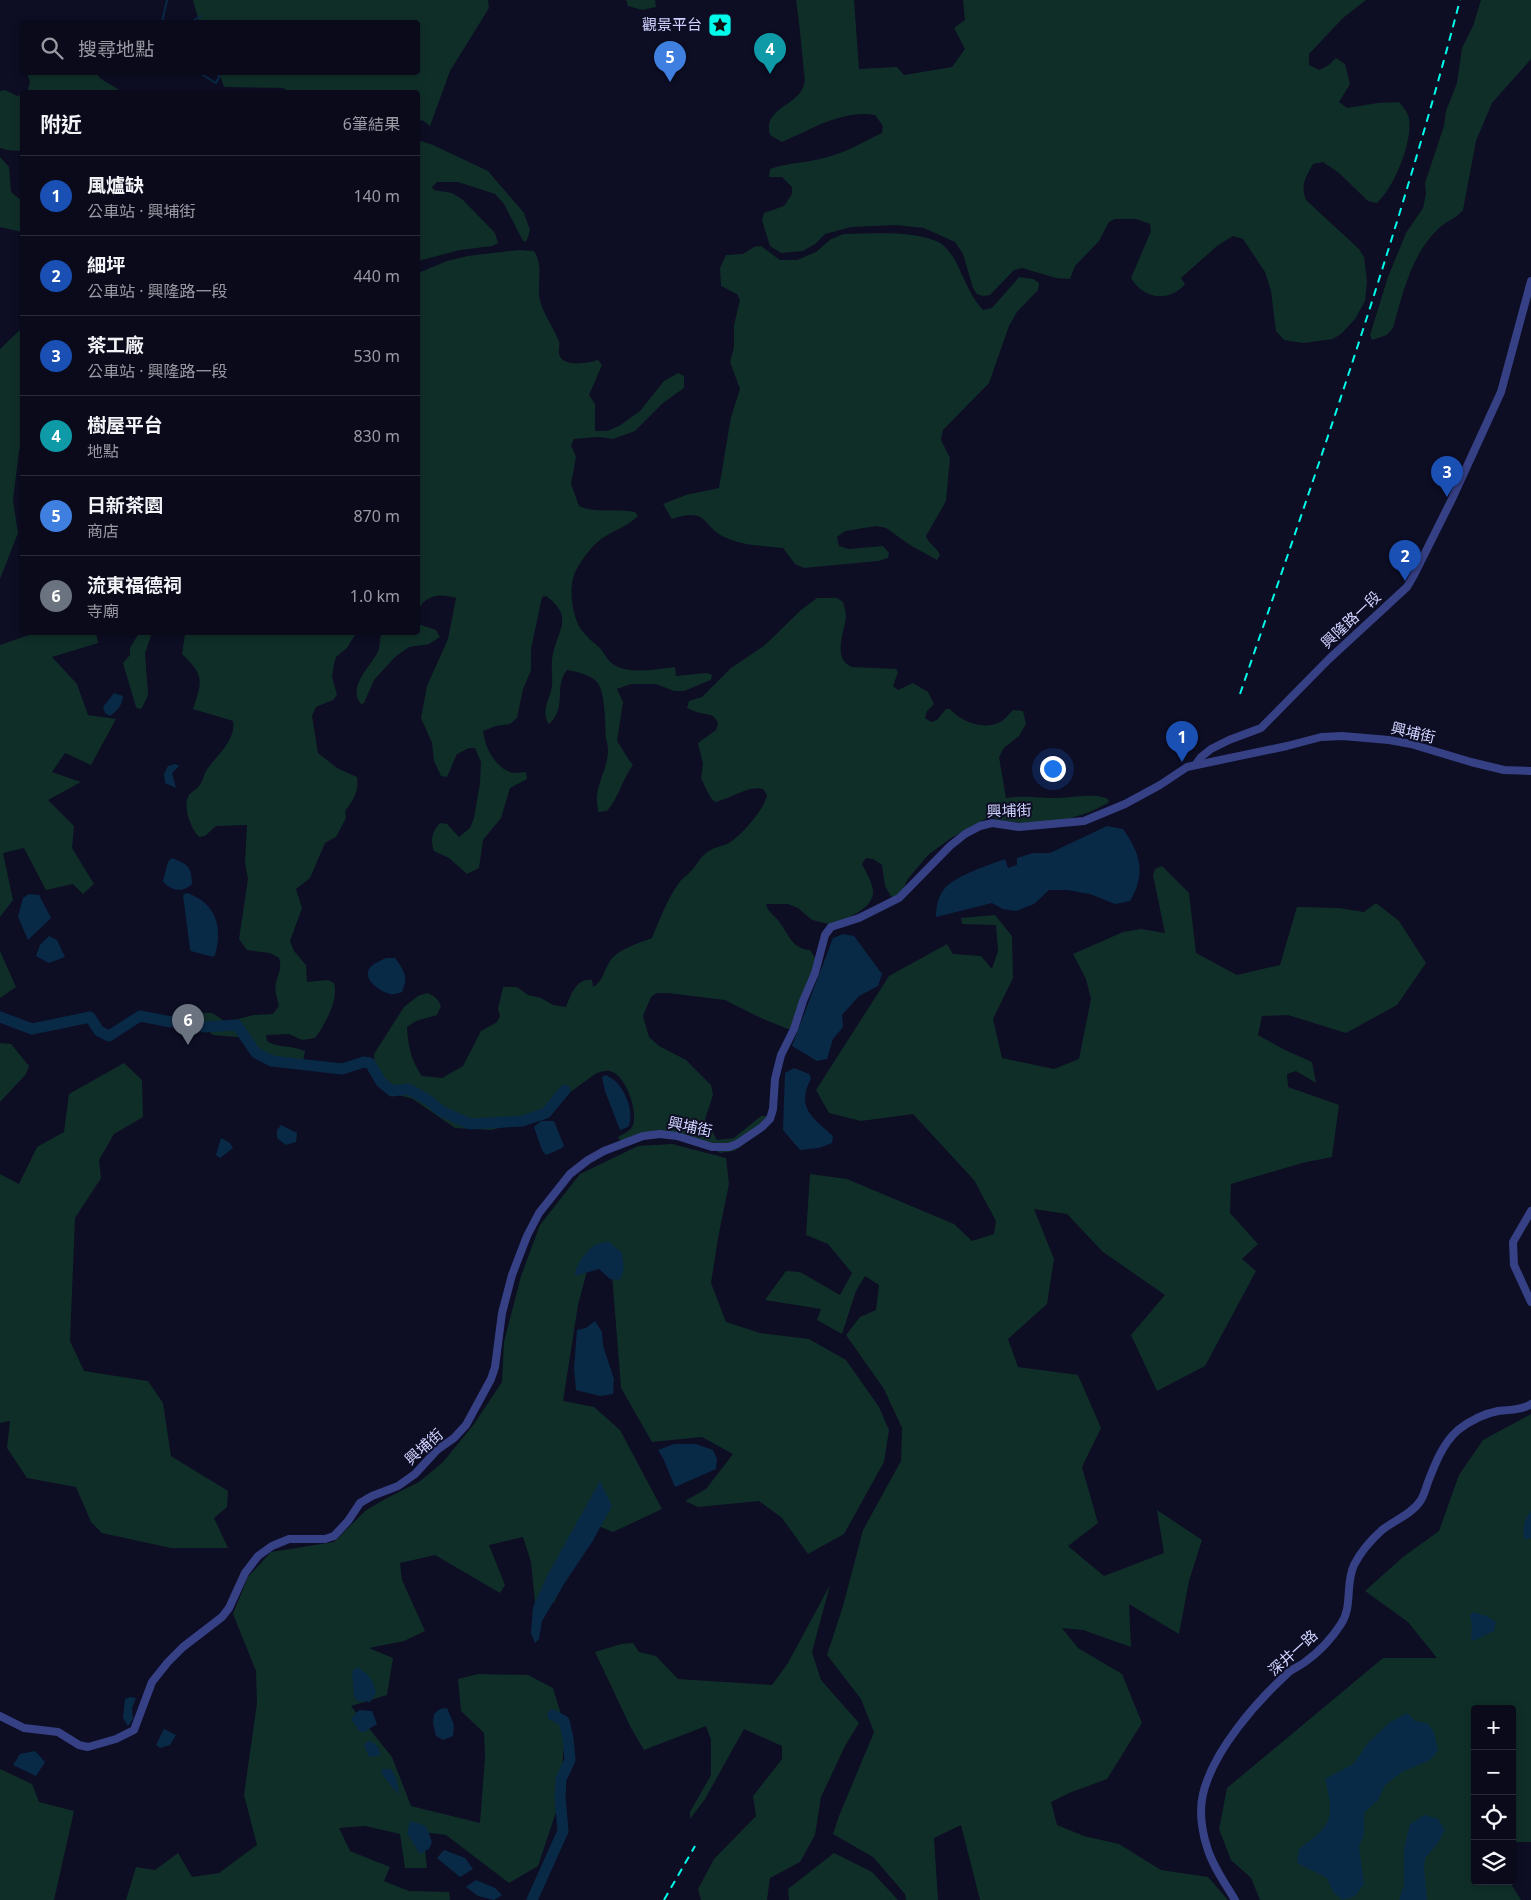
<!DOCTYPE html>
<html lang="zh-TW">
<head>
<meta charset="utf-8">
<style>
  body { margin:0; font-family:"Noto Sans","Noto Sans TC",sans-serif; background:#181828; color:#f1f3f6 }
  .controls { position:absolute; right:15px; bottom:15px; display:grid; overflow:hidden; border-radius:5px; box-shadow:0 2px 8px #0003 }
  .controls button { width:45px; height:45px; display:grid; place-items:center; padding:0; border:0; border-bottom:1px solid #2a2b3a; background:#0a0a1b; color:#f1f3f6; font:25px sans-serif }
  .you { position:absolute; left:1052px; top:768px; width:18px; height:18px; margin:-12px; border:4px solid #fff; border-radius:50%; background:#1a73e8; box-shadow:0 0 0 8px #1a73e833 }
  .badge { display:grid; place-items:center; width:32px; height:32px; border-radius:50%; background:#00fbeb; color:#fff; font-size:16px; font-weight:700 }
  .pin { position:absolute; translate:-50% -41px; filter:drop-shadow(0 1px 2px #0008) }
  .pin::after { content:''; position:absolute; top:26px; width:18px; height:15px; background:inherit; clip-path:polygon(0 0,100% 0,50% 100%) }
  .list { margin:0; padding:0; list-style:none }
  h2 { display:flex; justify-content:space-between; align-items:center; height:65px; margin:0; padding:0 20px; font-size:21px }
  h2 small { font-size:16px; font-weight:400; color:#999aa3 }
  .list li { display:grid; grid-template-columns:32px 1fr auto; gap:15px; align-items:center; box-sizing:border-box; height:80px; padding:0 20px; border-top:1px solid #2a2b3a }
  .list b { display:block; font-size:19px; white-space:nowrap }
  .list p { margin:0; font-size:16px; white-space:nowrap; color:#999aa3 }
  .list em { font-size:16px; font-style:normal; color:#999aa3 }
  .icon { flex:none; width:28px; height:28px; fill:none; stroke:currentColor; stroke-width:2; stroke-linecap:round; stroke-linejoin:round }
  .map { position:relative; flex:none; width:1531px; height:1900px; overflow:hidden }
  .search { position:absolute; background:#0a0a1b; box-shadow:0 2px 8px #0003; left:20px; top:20px; width:400px; height:55px; display:flex; align-items:center; gap:12px; box-sizing:border-box; padding:0 18px; border-radius:5px; color:#999aa3; font-size:19px }
  .panel { position:absolute; background:#0a0a1b; box-shadow:0 2px 8px #0003; left:20px; top:90px; width:400px; height:545px; border-radius:5px }
  .map>svg:first-child { display:block }
  .green { fill:#102e28 }
  .water { fill:#092a47 }
  .lines { fill:none; stroke-linecap:round; stroke-linejoin:round }
  .stream { stroke:#092a47; stroke-width:2 }
  .river { stroke:#092a47; stroke-width:11 }
  .tertiary { stroke:#364085; stroke-width:8 }
  .rail { stroke:#00fbeb; stroke-width:2; stroke-dasharray:8 6; stroke-linecap:butt }
  .labels { text-anchor:middle; stroke-width:4; stroke-linejoin:round; paint-order:stroke }
  .poi-label { font-size:15px; fill:#d0d3ff; stroke:#0d0d24; text-anchor:end }
  .street-label { font-size:15px; fill:#d0d3ff; stroke:#0d0d24 }
</style>
</head>
<body>
<div class="map">
<svg width="1531" height="1900" viewBox="0 0 1531 1900">
  <rect width="100%" height="100%" fill="#0d0d24"/>
  <g class="green">
    <polygon points="193,0 488,0 489,8 450,71 430,126 424,121 418,120 418,92 289,92 283,88 224,87 219,73 418,72 418,22 199,22"/>
    <polygon points="626,0 655,0 656,7 642,10 628,6"/>
    <path d="M796,0H854L859,69L897,67L904,75L952,67L965,49L954,28L965,20L963,0H1366L1343,18L1309,54V65L1319,70L1329,65L1336,58L1345,64L1350,84L1339,102L1347,108L1378,103L1399,102C1403,107 1408,112 1409,119C1413,141 1394,188 1377,203L1368,201L1339,173L1323,162L1313,164C1306,177 1300,185 1306,200L1359,249L1364,257L1367,281L1365,301L1355,319L1341,334L1333,339L1303,343L1284,340L1276,331L1271,291L1265,272L1243,239L1233,236L1217,246L1181,278L1185,284C1169,303 1143,299 1131,278L1151,231L1150,224L1136,219H1115L1109,222L1099,241L1075,266L1070,279L1056,278L1022,268L1014,270L990,295L983,296L977,294L973,288L963,254L955,242L924,228L896,225L851,227L825,234L815,244L803,251L781,253L770,246L762,220L764,213L784,206L792,194V187L782,177H769L770,169C787,163 803,163 820,159C841,155 863,142 882,133L883,126L875,115C843,109 810,130 782,142L770,135C762,108 798,106 804,85C806,79 803,69 803,62C801,41 799,21 796,0Z"/>
    <path d="M1481,0H1531V59L1492,103L1476,141L1463,210C1456,219 1446,221 1438,229C1411,255 1403,293 1393,328L1387,335L1372,340L1370,335L1388,277L1406,233L1423,208L1426,194L1425,183L1444,126L1446,111L1457,83L1462,48L1473,26Z"/>
    <polygon points="27,73 96,73 101,79 123,92 27,92 30,82"/>
    <polygon points="5,90 17,96 22,94 22,151 7,150 0,148 0,91"/>
    <polygon points="418,140 433,145 488,171 524,213 530,230 527,240 524,242 522,239 504,204 495,194 458,182 437,182 432,187 434,190 452,193 462,199 495,233 498,243 492,246 460,250 418,261"/>
    <polygon points="0,157 9,167 11,192 22,201 22,232 0,227"/>
    <path d="M844,234C874,234 908,230 936,241C944,244 950,252 955,260C964,277 969,295 983,310L992,308L1019,277L1033,279L1039,283L1038,290L1017,312L1009,326L989,383L943,430L941,440L950,458L946,501L926,536C929,545 937,547 940,555L937,560L910,545L886,528L876,526L845,531L837,537L839,546L849,549L883,546L889,553L888,558L878,561L804,568L795,564L783,548C765,546 746,546 729,539C700,529 712,506 672,519L663,504L686,495L719,488L731,417L740,389L730,362L734,347V325L740,300L737,294L721,286L720,268L726,255L743,254L754,247L761,246L780,260H797L816,252L831,239Z"/>
    <path d="M519,250L534,251C545,268 535,286 541,304C545,316 553,327 558,339C561,344 558,349 559,354C563,368 588,363 598,360L602,365L589,395L595,404V431H607L619,426L640,411L664,381L678,373L684,376V388L663,403L635,431L613,439L598,437L574,439L571,445L576,457L571,484L579,506C596,514 616,508 635,512L638,516C626,527 619,528 606,536C594,543 585,555 578,567C567,582 571,618 583,632C588,638 594,643 600,648C606,655 608,663 618,667C635,674 657,669 675,667L676,676L707,673L712,675L711,680L684,691H674L656,684H631L617,689L623,702L617,741C623,749 626,757 633,765C622,780 618,799 607,811L598,812C598,807 596,801 597,795C599,777 613,759 606,739C605,726 606,690 596,681C588,674 577,672 567,670C553,687 568,707 549,724C540,711 550,700 552,686C553,677 551,668 552,659C556,631 576,618 546,596L542,597L531,649V670L523,689L517,718L510,724L496,726L483,731C485,747 494,766 510,772C515,774 521,772 526,772L527,779L510,788L501,818L483,840L479,868L467,874L449,858L434,851C430,840 432,832 440,823L447,824L459,837L470,828L474,818L480,783L481,762L475,748H469L457,754L447,777L441,776L434,761L432,743L421,718L427,686L448,639L456,598C440,593 427,595 418,609V273L447,261L468,256Z"/>
    <polygon points="21,329 22,329 22,443 19,451 13,500 18,533 0,579 0,349"/>
    <path d="M817,598H837L843,602C844,607 846,612 846,617C844,633 832,659 852,667L896,669L898,672L893,686L898,690L913,683L928,692L934,704L927,711L925,718L931,722L937,720L946,709H950C960,721 983,730 998,723C1004,721 1009,714 1013,710L1023,711L1026,724L1019,736L1004,748L999,757L1006,798C1024,795 1040,798 1058,798C1071,798 1099,792 1109,800L1108,803C1073,823 1028,829 989,817L951,838L928,855L907,880L902,893L892,898L885,886L882,865L873,859L866,858L862,864C866,872 872,882 873,890C875,909 846,918 833,925L812,920L798,908L788,904H766C768,912 772,913 777,919C788,932 791,949 810,950L816,959L792,1028L788,1029L761,1018L725,1000L668,993H657L651,997L643,1016L649,1037L659,1046L686,1060L711,1085L713,1095L705,1119L717,1140L734,1138L761,1116H768L770,1119L767,1128L734,1151L720,1153L701,1142L661,1136L622,1143L618,1137C623,1134 631,1131 633,1125C638,1111 626,1075 610,1071C605,1070 600,1072 595,1074L539,1115L519,1123L491,1130L455,1128L413,1099L392,1093L382,1084L375,1072L374,1054L404,1007L418,996L427,993C434,995 438,999 441,1006L437,1015L416,1021L407,1027C408,1045 411,1061 422,1076L442,1078L463,1066L481,1031L497,1022L500,1016L498,1009L503,987H517L528,995L541,998L553,1005L566,1007C571,995 576,978 592,980L593,987C603,982 604,970 610,961C618,949 639,943 652,938C660,919 667,899 679,883C682,878 687,876 690,872C696,867 699,858 705,854C712,847 721,847 729,843C742,835 764,810 767,795L763,789C748,785 731,799 715,802L710,797L701,778L703,764L698,743L716,730L718,723C713,713 709,715 700,713C696,712 691,710 687,708L689,701L702,697L731,668L765,645L801,610Z"/>
    <path d="M418,624L436,630L440,637L429,644L409,647L395,657L374,680L364,703L361,704C347,687 370,667 378,652C380,646 380,639 381,633L418,632Z"/>
    <polygon points="35,633 96,633 98,643 52,657 77,684 88,715 116,719 91,765 65,753 52,772 81,782 48,800 74,826 72,848 94,884 83,894 73,884 46,890 24,848 3,853 13,900 0,917 0,645"/>
    <polygon points="139,633 152,633 145,653 148,695 142,708 139,709 136,707 123,663 130,655 130,648"/>
    <path d="M183,633H356L347,648L336,657L334,664L332,677L337,695L333,700L316,707L312,716L318,753L337,768L357,777C359,792 354,799 345,811L346,818L336,837L325,843L310,878L296,889L302,908L290,941L294,951L306,965L307,982L328,980L334,983C339,999 325,1025 315,1038L302,1040L289,1034L266,1035L267,1041C277,1048 292,1045 305,1051L303,1061L289,1063L256,1057L248,1038L213,1035L192,1015L193,1012L212,1013L226,1022L254,1015L273,1014L279,1006C277,998 274,990 276,982C279,972 282,969 279,958L270,953L247,950L239,939L248,879L245,863L247,825L216,826L205,836L199,837C191,829 183,808 188,797C190,792 196,790 199,786C203,781 204,773 208,768C218,754 236,740 233,721L193,709C202,681 205,676 182,654L185,634Z"/>
    <polygon points="1162,866 1189,893 1196,953 1237,975 1280,965 1297,907 1339,908 1364,912 1376,903 1399,921 1426,963 1397,1005 1346,1033 1288,1015 1262,1016 1258,1035 1283,1049 1312,1062 1316,1083 1296,1071 1287,1074 1288,1087 1339,1105 1332,1157 1302,1163 1231,1184 1230,1213 1258,1244 1242,1259 1256,1271 1205,1366 1157,1391 1131,1335 1165,1295 1103,1252 1067,1214 1034,1209 1054,1259 1047,1304 1008,1339 1018,1367 1078,1375 1101,1428 1082,1467 1098,1523 1068,1546 1104,1576 1164,1553 1157,1510 1202,1540 1189,1581 1179,1634 1129,1604 1131,1647 1083,1630 1062,1628 1078,1648 1122,1674 1142,1723 1107,1779 1069,1793 1051,1802 1057,1825 1084,1836 1119,1844 1161,1870 1208,1877 1228,1900 980,1900 961,1825 934,1838 938,1900 906,1900 905,1894 873,1857 833,1834 839,1816 874,1732 861,1699 827,1655 843,1606 863,1530 901,1461 902,1428 884,1389 846,1335 860,1317 876,1310 879,1285 865,1276 856,1291 842,1334 817,1320 821,1309 765,1300 786,1271 800,1272 840,1295 852,1273 828,1244 806,1235 810,1174 847,1179 954,1224 972,1241 994,1234 996,1221 974,1180 913,1114 861,1121 829,1113 816,1090 889,976 947,944 953,954 981,956 992,969 998,951 996,925 962,924 961,918 995,915 1012,936 1013,978 993,1019 1002,1058 1054,1069 1079,1059 1091,999 1086,979 1073,954 1123,932 1141,929 1165,933 1153,875 1155,869"/>
    <polygon points="0,951 16,987 0,998"/>
    <polygon points="0,1043 11,1044 29,1066 26,1074 0,1102"/>
    <polygon points="124,1063 142,1080 143,1117 114,1134 99,1160 101,1178 75,1218 70,1341 84,1371 148,1381 163,1403 171,1456 228,1491 227,1507 214,1518 228,1548 171,1548 102,1533 91,1522 76,1487 27,1478 7,1448 10,1421 0,1423 0,1174 19,1184 37,1147 64,1132 69,1094"/>
    <polygon points="672,1144 726,1158 729,1184 718,1238 711,1283 726,1322 760,1333 809,1339 846,1360 879,1407 889,1430 884,1462 844,1534 808,1554 782,1518 759,1501 698,1507 685,1501 706,1489 733,1454 702,1437 652,1442 621,1388 611,1261 591,1256 578,1305 563,1401 594,1407 620,1430 662,1509 613,1532 586,1521 554,1603 535,1602 531,1562 523,1537 489,1545 505,1585 500,1593 435,1555 400,1563 402,1580 425,1631 404,1641 369,1648 393,1658 387,1695 351,1706 392,1757 411,1806 480,1823 485,1757 484,1733 461,1711 458,1679 478,1674 528,1675 553,1688 565,1728 560,1800 538,1866 509,1883 446,1835 423,1832 427,1868 405,1868 400,1834 365,1826 339,1828 350,1851 390,1867 384,1881 409,1891 449,1892 450,1900 126,1900 136,1867 155,1870 178,1853 192,1877 219,1873 257,1845 244,1795 257,1703 256,1671 233,1614 248,1577 271,1552 334,1542 365,1511 385,1499 419,1482 443,1462 474,1424 502,1382 504,1342 521,1276 540,1225 580,1174 638,1146"/>
    <polygon points="1531,1414 1531,1842 1512,1842 1512,1709 1475,1709 1475,1881 1509,1881 1521,1900 1260,1900 1251,1878 1231,1860 1219,1829 1227,1788 1383,1658 1437,1658 1408,1622 1365,1591 1403,1557 1439,1531 1459,1475 1483,1440"/>
    <polygon points="830,1585 812,1652 821,1680 859,1723 845,1746 821,1797 815,1835 800,1862 770,1878 767,1900 701,1900 698,1889 714,1859 756,1816 753,1796 782,1759 782,1746 744,1729 705,1799 690,1819 690,1812 711,1775 711,1740 706,1726 644,1750 631,1728 595,1652 621,1644 633,1643 639,1652 656,1656 678,1679 772,1685 788,1663"/>
    <polygon points="0,1769 32,1784 39,1802 74,1811 54,1900 0,1900"/>
    <polygon points="834,1853 872,1872 898,1900 789,1900 788,1889"/>
  </g>
  <g class="water">
    <path d="M114,693L123,696C122,706 117,711 110,716L105,713L103,707Z"/>
    <polygon points="175,764 179,766 172,773 176,788 165,783 164,774 168,766"/>
    <path d="M1107,826L1123,829C1141,854 1146,874 1130,901L1115,904L1090,894L1067,890H1049L1034,904L1016,911L1003,909L992,903L936,917C936,907 938,896 945,888C957,875 989,865 1005,859L1008,868L1017,865V858L1033,853H1050Z"/>
    <path d="M172,858C189,865 191,866 192,884C183,893 170,891 163,881L168,862Z"/>
    <path d="M187,893C216,903 223,927 215,955L213,957L191,951L190,949L183,895Z"/>
    <polygon points="29,894 39,895 51,918 28,940 18,917 23,898"/>
    <polygon points="843,934 854,936 882,974 878,986 859,996 842,1015 843,1027 833,1039 827,1059 817,1061 792,1046 833,938"/>
    <polygon points="49,936 57,940 65,957 49,963 36,956 40,945"/>
    <path d="M386,958H395C404,971 409,976 402,992C399,993 395,995 390,994C381,992 363,980 369,969C373,963 380,961 386,958Z"/>
    <path d="M794,1068L809,1074L811,1078C796,1108 812,1117 833,1136L832,1143L819,1148L800,1150L783,1130L785,1073Z"/>
    <path d="M606,1075C609,1077 614,1079 616,1082C626,1091 635,1115 628,1127L620,1130L605,1091L602,1077Z"/>
    <polygon points="541,1121 554,1121 564,1146 560,1149 546,1155 542,1150 534,1127"/>
    <polygon points="281,1125 297,1133 296,1142 286,1145 277,1138 277,1130"/>
    <polygon points="221,1138 230,1143 233,1148 220,1158 216,1155"/>
    <path d="M608,1241L622,1253C623,1262 626,1272 619,1280L610,1279L599,1269L575,1276C575,1265 586,1251 595,1245C599,1243 604,1243 608,1241Z"/>
    <polygon points="595,1321 602,1332 603,1346 614,1379 613,1394 600,1396 576,1390 574,1369 577,1330 586,1328"/>
    <polygon points="674,1444 696,1444 713,1450 717,1459 716,1469 675,1487 663,1458 658,1450"/>
    <polygon points="600,1481 612,1506 592,1542 564,1584 542,1621 539,1639 535,1643 531,1633 533,1607 547,1576"/>
    <path d="M1531,1511V1538L1525,1540C1521,1530 1524,1520 1531,1511Z"/>
    <polygon points="1473,1612 1487,1616 1496,1622 1494,1631 1473,1641 1471,1638 1472,1626 1470,1615"/>
    <path d="M357,1667C368,1673 374,1680 376,1693L370,1702L357,1701L354,1696L352,1672Z"/>
    <polygon points="130,1697 136,1698 132,1708 133,1719 128,1726 123,1718 125,1699"/>
    <polygon points="447,1708 454,1725 453,1736 443,1740 436,1736 433,1723 434,1714 440,1709"/>
    <polygon points="359,1710 372,1711 377,1724 364,1732 360,1732 351,1719"/>
    <path d="M1407,1713L1415,1721L1427,1723L1434,1732L1438,1751L1430,1760L1402,1772L1385,1785L1378,1800L1364,1813V1835L1359,1846L1364,1884L1355,1896L1343,1900L1333,1892L1327,1878L1297,1863L1299,1849C1332,1825 1335,1819 1325,1779L1353,1764L1369,1742L1389,1723Z"/>
    <polygon points="164,1729 176,1735 170,1745 160,1748 156,1745"/>
    <polygon points="369,1741 376,1744 381,1755 369,1757 364,1744"/>
    <polygon points="35,1751 45,1762 36,1776 13,1765 20,1754"/>
    <path d="M383,1769H391L397,1780L399,1795C393,1787 386,1781 381,1772Z"/>
    <polygon points="1425,1815 1438,1819 1445,1830 1438,1843 1425,1858 1424,1867 1427,1900 1399,1900 1404,1885 1404,1848 1410,1824"/>
    <polygon points="410,1821 426,1826 432,1842 429,1849 420,1854 407,1833"/>
    <polygon points="444,1850 465,1858 473,1869 460,1877 437,1858"/>
    <polygon points="476,1880 495,1888 502,1895 494,1900 478,1896 466,1887"/>
  </g>
  <g class="lines">
    <g class="stream">
      <polyline points="162,22 167,0"/>
      <polyline points="195,22 194,20 201,16"/>
      <polyline points="198,72 216,83 219,77 218,72"/>
    </g>
    <g class="river">
      <polyline points="0,1017 32,1029 90,1017 99,1031 109,1036 140,1016 171,1022 188,1015 204,1027 237,1025 256,1053 272,1061 342,1069 364,1062 370,1063 381,1082 392,1091 408,1089 428,1100 441,1111 470,1124 522,1121 546,1113 565,1090"/>
      <polyline points="532,1900 563,1831 560,1797 561,1779 570,1760 568,1738 564,1721 553,1715"/>
    </g>
    <g class="tertiary">
      <polyline points="1196,764 1201,757 1211,749 1229,740 1261,728 1329,659 1407,587 1414,575 1452,499 1501,392 1531,281"/>
      <polyline points="1531,1211 1513,1242 1514,1265 1531,1302"/>
      <polyline points="0,1716 24,1728 58,1732 79,1745 88,1747 116,1739 134,1730 152,1682 168,1662 183,1647 222,1617 229,1608 245,1573 258,1556 272,1546 289,1539 325,1539 334,1536 348,1521 360,1503 372,1496 398,1486 415,1474 437,1450 454,1438 466,1425 491,1379 495,1367 502,1313 512,1275 527,1236 539,1213 570,1174 588,1160 604,1151 643,1136 660,1134 677,1136 712,1147 729,1147 737,1144 762,1127 770,1119 773,1109 775,1079 781,1055 794,1029 803,1001 815,973 825,935 831,927 859,918 899,898 950,846 965,834 980,826 992,823 1019,827 1084,821 1125,804 1160,785 1187,767 1287,746 1321,737 1342,736 1389,740 1411,744 1471,762 1504,770 1531,771"/>
      <path d="M1235,1900C1225,1883 1212,1865 1207,1847C1202,1831 1199,1811 1203,1794C1213,1751 1256,1702 1289,1672C1294,1668 1300,1666 1305,1662C1319,1652 1332,1638 1341,1624C1353,1606 1345,1584 1354,1565C1360,1553 1372,1539 1382,1530C1395,1520 1412,1514 1421,1500C1424,1495 1426,1488 1428,1482C1435,1464 1443,1443 1458,1430C1471,1420 1482,1414 1498,1411C1509,1410 1522,1410 1531,1404"/>
    </g>
    <g class="rail">
      <path d="M1240,694C1319,464 1399,235 1460,0"/>
      <polyline points="664,1900 695,1846"/>
    </g>
  </g>
  <defs>
    <g id="sight-square" transform="scale(1.25)"><rect x="-9" y="-9" width="18" height="18" rx="4" fill="#00fbeb" stroke="#0d0d24"/><path d="M0-6L1.8-2.2L6-1.7L2.9 1.2L3.7 5.4L0 3.3L-3.7 5.4L-2.9 1.2L-6-1.7L-1.8-2.2Z" fill="#111"/></g>
  </defs>
  <g fill-rule="evenodd">
    <use href="#sight-square" x="720" y="25"/>
  </g>
  <g class="labels">
    <g class="poi-label">
      <text x="702" y="30">觀景平台</text>
    </g>
    <g class="street-label">
      <text transform="translate(1351 620) rotate(-43)" y="5">興隆路一段</text>
      <text transform="translate(1413 733) rotate(13)" y="5">興埔街</text>
      <text transform="translate(1009 811) rotate(-2)" y="5">興埔街</text>
      <text transform="translate(690 1127) rotate(12)" y="5">興埔街</text>
      <text transform="translate(424 1447) rotate(-42)" y="5">興埔街</text>
      <text transform="translate(1293 1653) rotate(-42)" y="5">深井一路</text>
    </g>
  </g>
</svg>
<div class="controls">
<button>+</button>
<button>−</button>
<button><svg class="icon" aria-label="locate" viewBox="0 0 24 24"><circle cx="12" cy="12" r="6"/><path d="M12 2v4M12 18v4M2 12h4M18 12h4"/></svg></button>
<button><svg class="icon" aria-label="layers" viewBox="0 0 24 24"><path d="M12 4l9 5-9 5-9-5zM3 14l9 5 9-5"/></svg></button>
</div>
<div class="you"></div>
<div class="pin badge" style="left:1182px;top:762px;background:#1a4fb4">1</div>
<div class="pin badge" style="left:1405px;top:581px;background:#1a4fb4">2</div>
<div class="pin badge" style="left:1447px;top:497px;background:#1a4fb4">3</div>
<div class="pin badge" style="left:770px;top:74px;background:#0f9aa8">4</div>
<div class="pin badge" style="left:670px;top:82px;background:#3f7fe0">5</div>
<div class="pin badge" style="left:188px;top:1045px;background:#6b7280">6</div>
<div class="search"><svg class="icon" aria-label="search" viewBox="0 0 24 24"><circle cx="10" cy="10" r="6"/><path d="M15 15l6 6"/></svg>搜尋地點</div>
<section class="panel">
<h2>附近<small>6筆結果</small></h2>
<ul class="list">
<li><span class="badge" style="background:#1a4fb4">1</span><div><b>風爐缺</b><p>公車站 · 興埔街</p></div><em>140 m</em></li>
<li><span class="badge" style="background:#1a4fb4">2</span><div><b>細坪</b><p>公車站 · 興隆路一段</p></div><em>440 m</em></li>
<li><span class="badge" style="background:#1a4fb4">3</span><div><b>茶工廠</b><p>公車站 · 興隆路一段</p></div><em>530 m</em></li>
<li><span class="badge" style="background:#0f9aa8">4</span><div><b>樹屋平台</b><p>地點</p></div><em>830 m</em></li>
<li><span class="badge" style="background:#3f7fe0">5</span><div><b>日新茶園</b><p>商店</p></div><em>870 m</em></li>
<li><span class="badge" style="background:#6b7280">6</span><div><b>流東福德祠</b><p>寺廟</p></div><em>1.0 km</em></li>
</ul>
</section>
</div>
</body>
</html>
